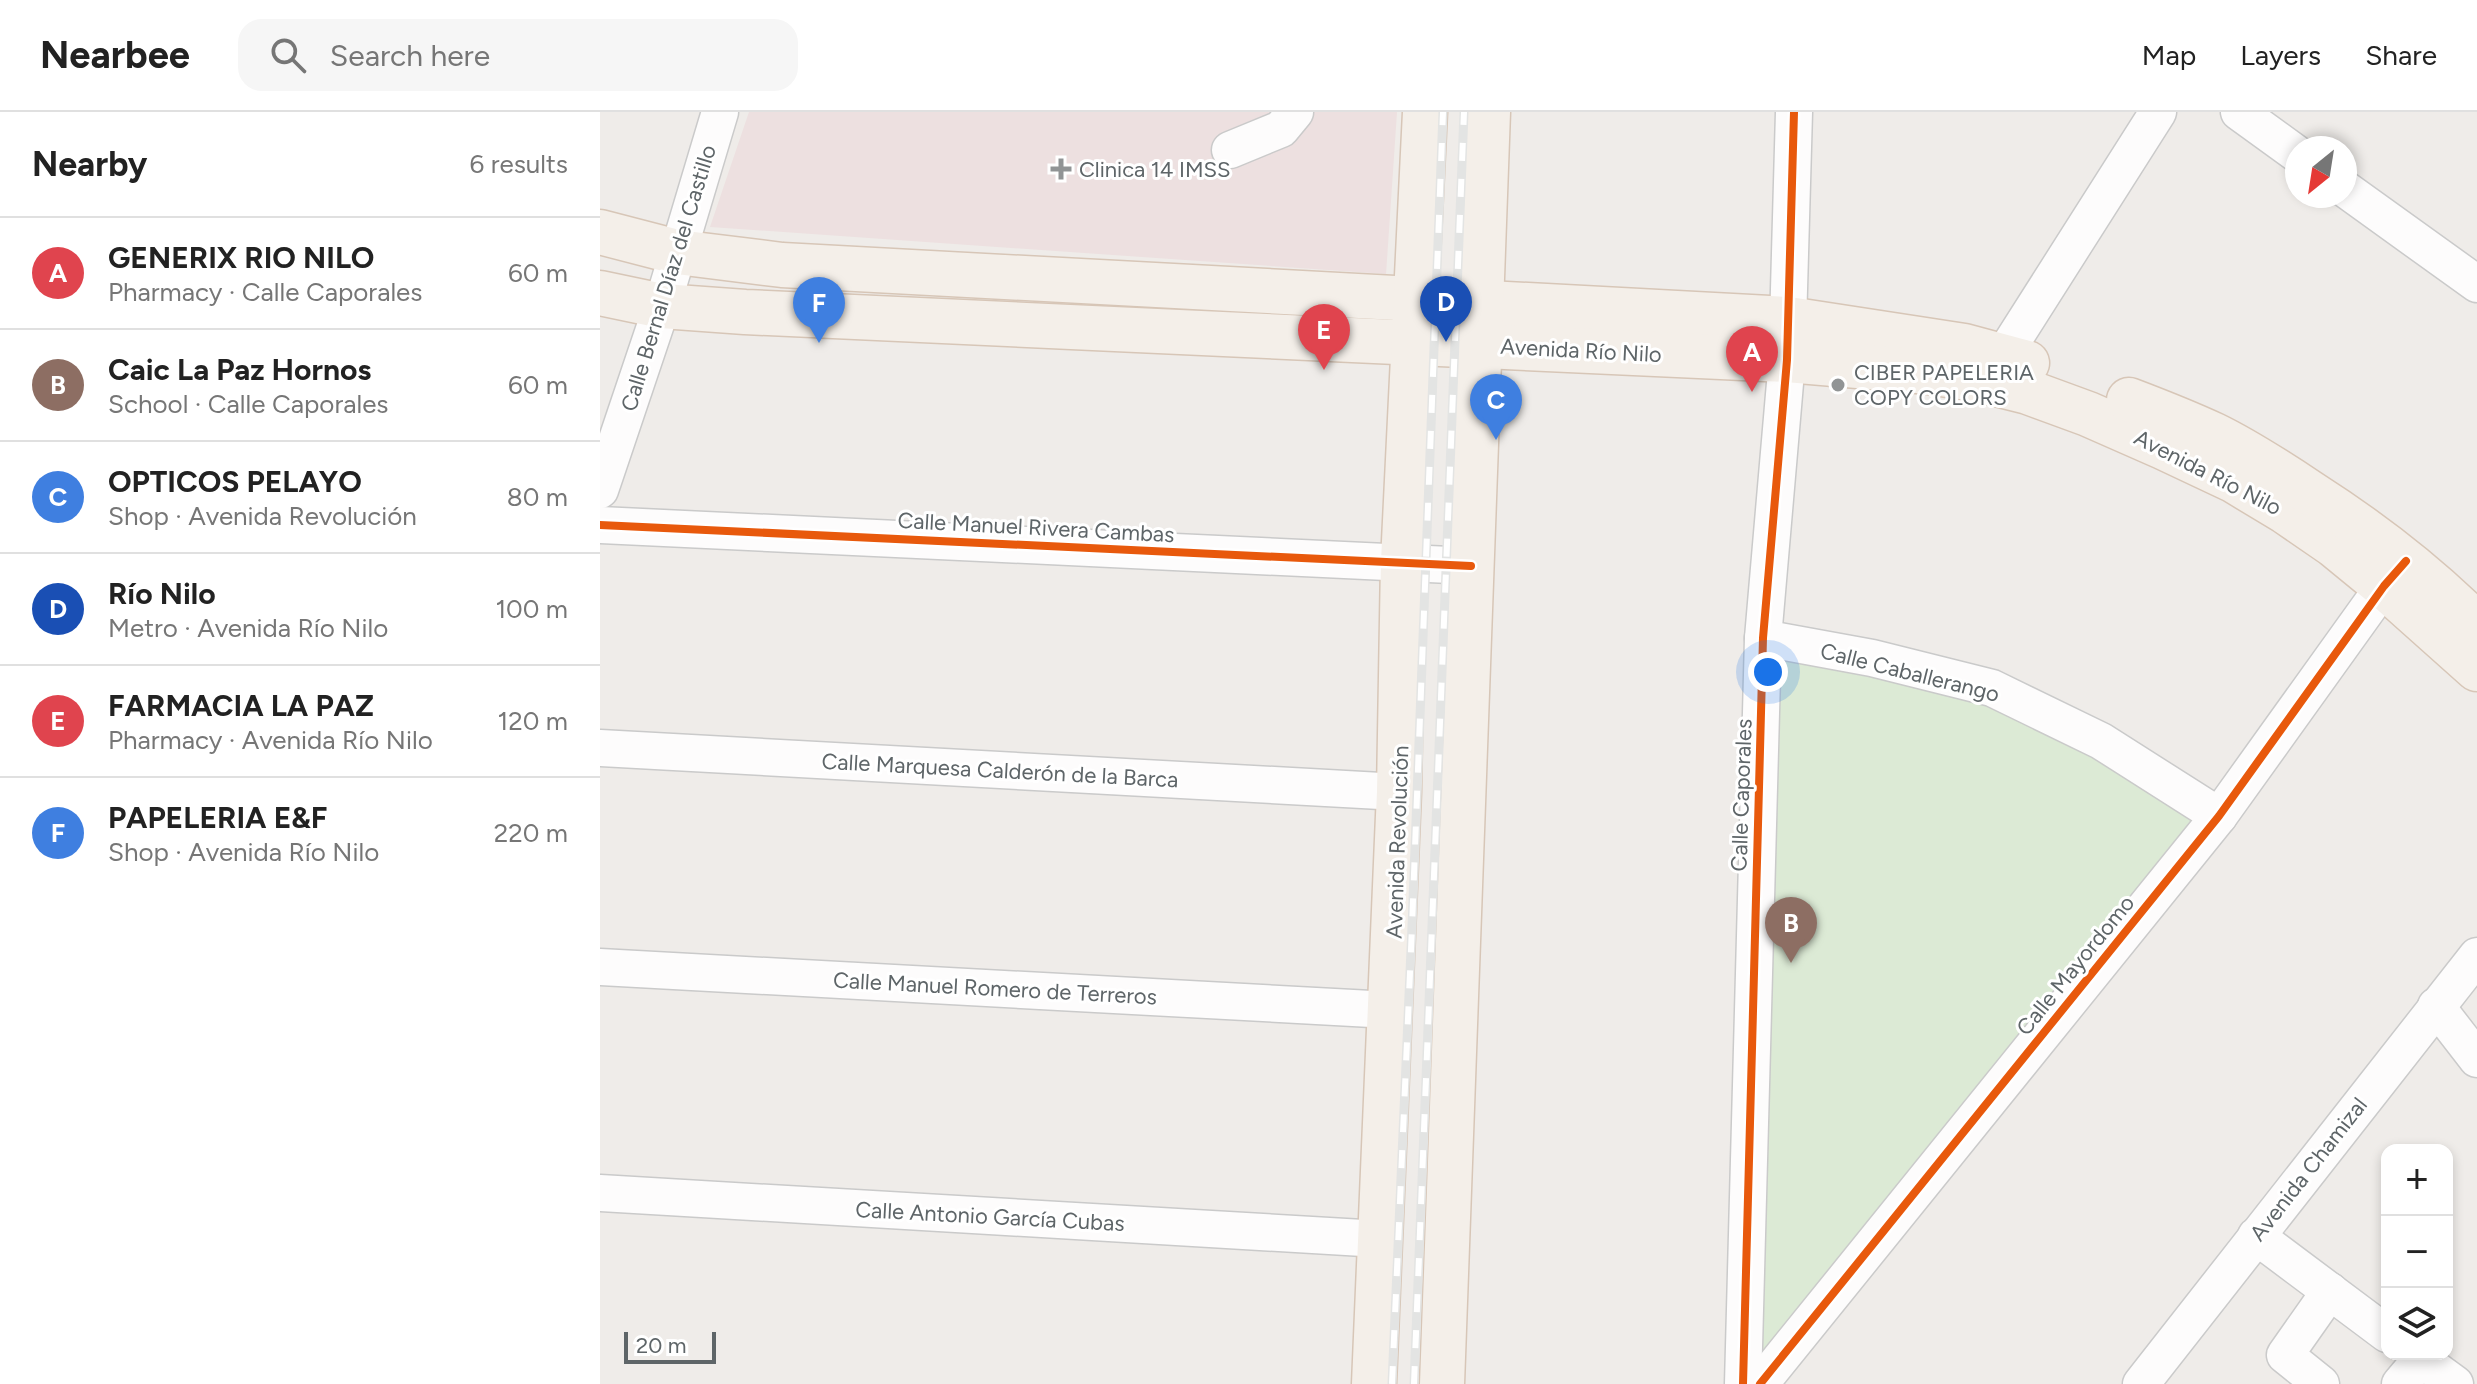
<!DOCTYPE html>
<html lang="en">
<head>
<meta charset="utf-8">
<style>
  body { margin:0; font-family:Figtree,sans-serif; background:#f6f6f6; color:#222 }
  .controls { position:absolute; right:24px; bottom:24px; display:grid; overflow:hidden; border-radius:16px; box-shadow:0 4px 12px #0003 }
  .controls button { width:72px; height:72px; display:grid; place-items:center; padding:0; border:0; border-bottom:2px solid #e0e0e0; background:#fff; color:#222; font:40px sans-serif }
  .compass { position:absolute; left:1685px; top:24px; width:72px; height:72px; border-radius:50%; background:#fff; box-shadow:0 4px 12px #0003; rotate:210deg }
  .scale { position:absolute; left:24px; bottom:20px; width:92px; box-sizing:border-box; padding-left:8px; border:4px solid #5e6568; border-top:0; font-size:22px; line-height:28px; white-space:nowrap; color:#5e6568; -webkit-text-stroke:6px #fff; paint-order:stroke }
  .you { position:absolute; left:1168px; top:560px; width:28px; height:28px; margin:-20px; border:6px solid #fff; border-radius:50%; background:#1a73e8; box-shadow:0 0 0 12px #1a73e833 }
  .badge { display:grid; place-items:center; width:52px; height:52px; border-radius:50%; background:#2563eb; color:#fff; font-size:26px; font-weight:700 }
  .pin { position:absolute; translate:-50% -66px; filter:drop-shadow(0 2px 4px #0008) }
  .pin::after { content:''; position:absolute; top:42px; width:28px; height:24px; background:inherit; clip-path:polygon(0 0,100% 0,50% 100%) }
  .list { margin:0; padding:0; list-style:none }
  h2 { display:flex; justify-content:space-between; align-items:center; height:104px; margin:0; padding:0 32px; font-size:34px }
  h2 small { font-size:26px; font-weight:400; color:#767676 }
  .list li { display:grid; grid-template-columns:52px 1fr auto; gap:24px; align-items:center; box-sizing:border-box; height:112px; padding:0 32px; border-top:2px solid #e0e0e0 }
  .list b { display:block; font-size:30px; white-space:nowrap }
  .list p { margin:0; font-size:26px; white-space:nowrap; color:#767676 }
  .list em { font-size:26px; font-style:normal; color:#767676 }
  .icon { flex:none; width:44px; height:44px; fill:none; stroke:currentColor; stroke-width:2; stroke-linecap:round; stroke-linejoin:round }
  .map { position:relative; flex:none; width:1877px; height:1272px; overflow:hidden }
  header { display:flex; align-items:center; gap:48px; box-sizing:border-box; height:112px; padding:0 40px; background:#fff; border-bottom:2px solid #e0e0e0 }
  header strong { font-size:38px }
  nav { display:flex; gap:44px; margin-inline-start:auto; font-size:28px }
  .search { width:560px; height:72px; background:#f6f6f6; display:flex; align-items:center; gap:20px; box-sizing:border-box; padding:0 28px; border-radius:24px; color:#767676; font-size:30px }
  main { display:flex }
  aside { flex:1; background:#fff }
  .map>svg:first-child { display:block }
  .medical { fill:#ede0e0 }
  .green { fill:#dcead5 }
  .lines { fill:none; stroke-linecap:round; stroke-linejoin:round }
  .minor-casing { stroke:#cacaca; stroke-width:39 }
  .major-casing { stroke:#d7c6b7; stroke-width:47 }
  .minor { stroke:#fdfcfc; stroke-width:36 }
  .major { stroke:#f4efe9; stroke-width:44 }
  .rail-casing { stroke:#e3e4e3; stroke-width:9 }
  .rail { stroke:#fff; stroke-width:6; stroke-dasharray:18; stroke-linecap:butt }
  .cycleway-casing { stroke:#fff; stroke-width:13 }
  .cycleway { stroke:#e8590c; stroke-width:8 }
  .poi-dot { fill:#919495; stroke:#fff; stroke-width:3 }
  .labels { text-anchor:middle; stroke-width:6; stroke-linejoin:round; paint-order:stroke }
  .poi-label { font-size:22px; fill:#5e6568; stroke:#fff; text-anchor:start }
  .street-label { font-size:22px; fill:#5e6568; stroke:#fff }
</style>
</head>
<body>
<header>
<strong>Nearbee</strong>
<div class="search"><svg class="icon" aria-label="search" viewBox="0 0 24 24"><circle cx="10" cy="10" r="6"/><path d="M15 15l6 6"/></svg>Search here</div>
<nav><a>Map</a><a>Layers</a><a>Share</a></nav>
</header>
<main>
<aside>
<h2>Nearby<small>6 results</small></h2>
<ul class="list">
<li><span class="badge" style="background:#e0444e">A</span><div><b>GENERIX RIO NILO</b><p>Pharmacy · Calle Caporales</p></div><em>60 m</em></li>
<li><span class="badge" style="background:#8d6e63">B</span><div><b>Caic La Paz Hornos</b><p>School · Calle Caporales</p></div><em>60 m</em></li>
<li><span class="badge" style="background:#3f7fe0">C</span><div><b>OPTICOS PELAYO</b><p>Shop · Avenida Revolución</p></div><em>80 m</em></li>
<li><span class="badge" style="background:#1a4fb4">D</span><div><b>Río Nilo</b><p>Metro · Avenida Río Nilo</p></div><em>100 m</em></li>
<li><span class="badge" style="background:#e0444e">E</span><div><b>FARMACIA LA PAZ</b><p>Pharmacy · Avenida Río Nilo</p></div><em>120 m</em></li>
<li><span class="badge" style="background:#3f7fe0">F</span><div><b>PAPELERIA E&amp;F</b><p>Shop · Avenida Río Nilo</p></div><em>220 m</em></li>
</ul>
</aside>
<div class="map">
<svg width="1877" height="1272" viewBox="0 0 1877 1272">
  <rect width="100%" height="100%" fill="#efece9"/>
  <polygon class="medical" points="149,0 797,0 786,162 110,115"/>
  <polygon class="green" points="1175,537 1388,579 1607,702 1160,1272"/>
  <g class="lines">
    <g class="minor-casing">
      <g id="minor">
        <polyline points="1639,0 1697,42"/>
        <polyline points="630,38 681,17 695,0"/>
        <polyline points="1745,77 1877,172"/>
        <polyline points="1403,244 1558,0"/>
        <polyline points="0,378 62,194 120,0"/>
        <polyline points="0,413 871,454"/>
        <polyline points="1163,526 1272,546 1392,576 1501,629 1619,704"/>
        <polyline points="0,636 799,680"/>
        <polyline points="0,855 790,898"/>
        <polyline points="1836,894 1877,947"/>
        <polyline points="0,1081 780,1127"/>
        <polyline points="1656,1124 1787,1222"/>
        <polyline points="1814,1242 1855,1272"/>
        <polyline points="1143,1272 1163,526 1187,248 1194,0"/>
        <polyline points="1160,1272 1619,704 1784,474 1802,453"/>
        <polyline points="1541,1272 1877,844"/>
        <polyline points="1721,1272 1685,1243 1730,1179"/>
        <polyline points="1800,1272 1821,1247"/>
      </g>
    </g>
    <g class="major-casing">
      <g id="major">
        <polyline points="0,120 77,140 182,153 1188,207 1364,234 1427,251"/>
        <polyline points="0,181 62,194 145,200 1187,248 1329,260 1380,268 1428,280 1488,302 1563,335 1633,368 1686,400 1734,433 1784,474 1877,557"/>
        <path d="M1529,288C1558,299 1586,310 1614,323C1647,339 1679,360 1709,380C1770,419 1826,462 1877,513"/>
        <polyline points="774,1272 799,680 803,450 825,0"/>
        <polyline points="842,1272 888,0"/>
      </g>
    </g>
    <use href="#minor" class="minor"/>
    <use href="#major" class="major"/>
    <g class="rail-casing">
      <g id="rail">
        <polyline points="792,1272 812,815 843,0"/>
        <polyline points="814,1272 864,0"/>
      </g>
    </g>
    <use href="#rail" class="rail"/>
    <g class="cycleway-casing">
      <g id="cycleway">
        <polyline points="0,413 871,454"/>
        <polyline points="1143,1272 1163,526 1187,248 1194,0"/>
        <polyline points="1160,1272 1619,704 1784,474 1806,449"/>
      </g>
    </g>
    <use href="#cycleway" class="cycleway"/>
  </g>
  <g class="poi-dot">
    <path d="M457 45h8v8h8v8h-8v8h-8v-8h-8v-8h8z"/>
    <circle cx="1238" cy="273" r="8"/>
  </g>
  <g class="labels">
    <g class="poi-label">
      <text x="479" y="65">Clinica 14 IMSS</text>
      <text x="1254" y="268">CIBER PAPELERIA<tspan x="1254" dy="25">COPY COLORS</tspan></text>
    </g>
    <g class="street-label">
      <text transform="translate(68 166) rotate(-73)" y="8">Calle Bernal Díaz del Castillo</text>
      <text transform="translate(981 238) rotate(3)" y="8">Avenida Río Nilo</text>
      <text transform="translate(1608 360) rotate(27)" y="8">Avenida Río Nilo</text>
      <text transform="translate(436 415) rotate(3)" y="8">Calle Manuel Rivera Cambas</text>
      <text transform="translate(1310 560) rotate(14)" y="8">Calle Caballerango</text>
      <text transform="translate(400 658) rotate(3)" y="8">Calle Marquesa Calderón de la Barca</text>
      <text transform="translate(1141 683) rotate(-88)" y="8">Calle Caporales</text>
      <text transform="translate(797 730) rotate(-88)" y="8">Avenida Revolución</text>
      <text transform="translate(1475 853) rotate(-51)" y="8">Calle Mayordomo</text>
      <text transform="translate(395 876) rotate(3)" y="8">Calle Manuel Romero de Terreros</text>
      <text transform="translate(1708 1057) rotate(-52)" y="8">Avenida Chamizal</text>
      <text transform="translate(390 1104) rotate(3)" y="8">Calle Antonio García Cubas</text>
    </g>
  </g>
</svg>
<div class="controls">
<button>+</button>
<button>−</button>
<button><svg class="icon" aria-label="layers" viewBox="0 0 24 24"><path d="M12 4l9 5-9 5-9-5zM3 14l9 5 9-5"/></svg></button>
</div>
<svg class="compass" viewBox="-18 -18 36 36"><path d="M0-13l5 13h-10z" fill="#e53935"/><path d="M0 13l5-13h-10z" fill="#767676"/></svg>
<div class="scale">20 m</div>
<div class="you"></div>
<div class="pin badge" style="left:1152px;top:280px;background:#e0444e">A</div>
<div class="pin badge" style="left:1191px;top:851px;background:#8d6e63">B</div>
<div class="pin badge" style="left:896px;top:328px;background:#3f7fe0">C</div>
<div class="pin badge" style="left:846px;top:230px;background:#1a4fb4">D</div>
<div class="pin badge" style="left:724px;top:258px;background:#e0444e">E</div>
<div class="pin badge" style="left:219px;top:231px;background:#3f7fe0">F</div>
</div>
</main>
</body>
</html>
